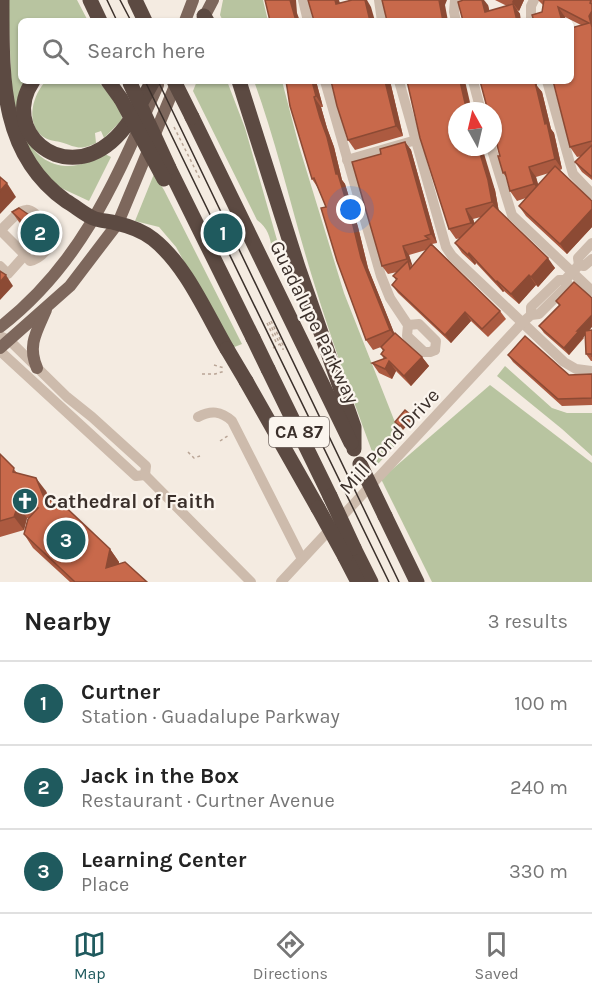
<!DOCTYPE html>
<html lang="en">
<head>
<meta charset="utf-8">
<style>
  body { margin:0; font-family:Karla,sans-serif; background:#f2f2f2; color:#222 }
  .compass { position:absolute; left:448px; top:102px; width:54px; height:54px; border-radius:50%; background:#fff; box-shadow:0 2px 4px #0004; rotate:352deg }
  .you { position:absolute; left:351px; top:210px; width:21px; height:21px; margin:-15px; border:4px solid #fff; border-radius:50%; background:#1a73e8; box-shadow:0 0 0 9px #1a73e833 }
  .badge { display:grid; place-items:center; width:39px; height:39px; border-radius:50%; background:#1f5a5e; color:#fff; font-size:20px; font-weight:700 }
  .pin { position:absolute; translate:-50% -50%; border:3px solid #fff; box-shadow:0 2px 6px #0006 }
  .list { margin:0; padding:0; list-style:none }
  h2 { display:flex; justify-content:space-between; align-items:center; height:78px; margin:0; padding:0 24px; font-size:26px }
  h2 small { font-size:20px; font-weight:400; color:#767676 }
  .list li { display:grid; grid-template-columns:39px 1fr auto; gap:18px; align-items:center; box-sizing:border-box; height:84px; padding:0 24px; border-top:2px solid #e0e0e0 }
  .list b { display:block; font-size:22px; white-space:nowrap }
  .list p { margin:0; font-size:20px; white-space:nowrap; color:#767676 }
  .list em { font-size:20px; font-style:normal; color:#767676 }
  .icon { flex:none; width:33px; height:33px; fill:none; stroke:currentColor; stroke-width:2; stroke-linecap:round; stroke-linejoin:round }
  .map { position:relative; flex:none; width:592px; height:582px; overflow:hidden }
  .search { position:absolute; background:#fff; box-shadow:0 2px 4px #0004; left:18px; right:18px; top:18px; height:66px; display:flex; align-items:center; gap:15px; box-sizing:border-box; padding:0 21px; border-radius:9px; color:#767676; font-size:22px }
  .sheet { height:330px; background:#fff }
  nav { display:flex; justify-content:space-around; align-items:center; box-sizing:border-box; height:84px; border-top:2px solid #e0e0e0; background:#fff; font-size:16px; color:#767676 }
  nav a { display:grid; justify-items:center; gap:3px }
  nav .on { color:#1f5a5e }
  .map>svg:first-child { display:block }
  .green { fill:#b8c4a0 }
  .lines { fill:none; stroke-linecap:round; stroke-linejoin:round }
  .path { stroke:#b9a596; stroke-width:1.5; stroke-dasharray:3 3; stroke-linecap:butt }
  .minor { stroke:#cdbbac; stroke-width:10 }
  .major { stroke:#7d675c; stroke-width:12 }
  .highway { stroke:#5c4a42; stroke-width:15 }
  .tram { stroke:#3b302b; stroke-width:1.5 }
  .highway-bridge { stroke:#5c4a42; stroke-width:15 }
  .wall { fill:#ac5a40; fill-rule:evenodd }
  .shaded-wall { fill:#8c4a34 }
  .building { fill:#c8694b; stroke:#8c4a34; stroke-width:1.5 }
  .labels { text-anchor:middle; stroke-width:4.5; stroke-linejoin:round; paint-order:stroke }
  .shield { fill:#fbf5ee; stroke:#756b66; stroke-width:1.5 }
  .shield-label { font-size:18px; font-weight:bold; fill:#3b302b }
  .street-label { font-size:20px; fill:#3b302b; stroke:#fbf5ee }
  .poi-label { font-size:20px; font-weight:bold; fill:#3b302b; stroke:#fbf5ee; text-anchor:start }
</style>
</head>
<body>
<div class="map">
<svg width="592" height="582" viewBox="0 0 592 582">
  <rect width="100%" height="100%" fill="#f4ebe1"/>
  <g class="green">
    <path d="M8,0H77L88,21H21V81H24C13,113 24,162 65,166C80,167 92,160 105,154L111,157L89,201L61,188L43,173L13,125Z"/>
    <polygon points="223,0 263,0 268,21 223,21 220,15"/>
    <path d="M46,81H97C107,90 123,106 122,120L104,138L101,131L95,133L96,143C79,151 77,147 60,142C55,141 47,140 42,136C25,122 33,94 46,81Z"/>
    <path d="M197,81H227L245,128L279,247L272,249C270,237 268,228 257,220L193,91Z"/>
    <path d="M254,81H282L299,146L344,293L400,435L401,439L377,465C355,405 333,345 314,283C293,216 278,147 254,81Z"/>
    <polygon points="154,174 164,190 242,344 232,348 176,247 159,227 135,221"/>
    <polygon points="505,366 552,408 567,413 592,413 592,456 562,429 497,376"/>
    <polygon points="490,385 592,463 592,582 432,582 381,479"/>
  </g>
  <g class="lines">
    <g class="path">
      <polyline points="174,127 200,179"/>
      <polyline points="271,321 283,345 283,350"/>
      <polyline points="269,322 282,348"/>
      <polyline points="267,323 277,344"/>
      <polyline points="273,348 280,344"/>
      <polyline points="214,365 224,368"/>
      <polyline points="202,374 215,374 225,371"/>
      <polyline points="220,441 229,435"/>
      <polyline points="188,452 194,458 200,456"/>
    </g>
    <g class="minor">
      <polyline points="303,0 308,21"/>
      <polyline points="379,0 382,21"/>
      <polyline points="455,0 454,12 456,21"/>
      <polyline points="531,21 531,6 534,0"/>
      <polyline points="325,81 381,276 390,298 408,325 407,336 424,352 430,352 435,350"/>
      <polyline points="399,81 446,247 452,256 564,362 576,369 592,371"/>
      <polyline points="473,81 481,111"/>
      <polyline points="547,81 573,174 592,194"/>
      <polyline points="491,147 512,215 592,291"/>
      <polyline points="347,160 416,140"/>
      <path d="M0,231C27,203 25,203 53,230L55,233C54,244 41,259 30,261L25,255"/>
      <polyline points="579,265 578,258 592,243"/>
      <polyline points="0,266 8,274 25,255 1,231"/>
      <polyline points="531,315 531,307 559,280 565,280 579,265 584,266 592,259"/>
      <polyline points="408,325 419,324 436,341 435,350"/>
      <polyline points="0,336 9,340 67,397 92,417 146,466 145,475"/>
      <polyline points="0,351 136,476 145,475"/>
      <path d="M198,417C211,410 221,411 232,421L302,559"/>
      <polyline points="145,475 251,582"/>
      <polyline points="281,582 522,323 531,315 539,314 566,287 568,284 565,280"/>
    </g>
    <g class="major">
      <polyline points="185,21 193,0"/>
      <polyline points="202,21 213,0"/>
      <path d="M0,327C83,263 117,177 158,85"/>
      <polyline points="0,348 70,286 118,223 177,81"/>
      <path d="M37,368C27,345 37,331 46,310"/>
    </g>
    <g class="highway">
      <path d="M2,0C2,79 0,154 66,201C75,206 84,214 93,218C100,221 109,221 116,223C129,226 143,231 153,239C186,265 206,313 227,349"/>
      <polyline points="90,0 100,21"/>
      <polyline points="135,0 145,21"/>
      <polyline points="204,16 207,21"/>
      <path d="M33,81C0,129 60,185 111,142C130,126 141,102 153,81"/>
      <polyline points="108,81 121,99"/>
      <polyline points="239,81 298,267 354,427 354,449"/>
      <polyline points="192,117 351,443"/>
      <polyline points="169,168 253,338"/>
      <polyline points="268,369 330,496"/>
      <polyline points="246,381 318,508"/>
      <polyline points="385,516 417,582"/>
      <polyline points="354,548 371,582"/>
      <polyline points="345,557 358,582"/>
    </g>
    <g class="tram">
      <polyline points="107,0 117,21"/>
      <polyline points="120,0 131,21"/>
      <polyline points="145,81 389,582"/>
      <polyline points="158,81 399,582"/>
    </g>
    <g class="highway-bridge">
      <polyline points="174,81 192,117"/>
      <polyline points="130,83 169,168"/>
      <polyline points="121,99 164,179"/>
      <polyline points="253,338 268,369"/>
      <polyline points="227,349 246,381"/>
      <polyline points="360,464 385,516"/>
      <polyline points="330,496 354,548"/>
      <polyline points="318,508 345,557"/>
    </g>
  </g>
  <g class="wall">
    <polygon points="495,0 524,0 519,11 517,10 520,14 463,21 488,5 489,11 507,6"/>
    <polygon points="538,0 592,0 592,180 582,172 575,162 582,156 577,157 570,147 581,25 565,17 566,21 534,21 542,12 543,5"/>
    <polygon points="316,81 323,107 321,107 327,128 334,147 342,180 345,184 358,227 368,268 394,333 422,357 429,366 411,386 396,371 392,379 379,373 372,363 384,359 381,354 383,351 381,347 373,350 366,340 326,207 318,188 312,179 288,87"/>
    <polygon points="331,81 390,81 403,136 355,150 348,140"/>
    <path d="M480,81H536L537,86L542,92L551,129L554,133L562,169L560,170L592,201V227L567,254L526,216L519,206L526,198L517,201L510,191L507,178L503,173L500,156ZM549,173L538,185L536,177Z"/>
    <path d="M457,111L495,190L499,212L555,268L538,287L536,285L519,304L504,291L503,292L476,263L475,265L462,253L455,243L461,238L456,239L449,229ZM481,217L475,224L473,219Z"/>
    <path d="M405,142L411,150L437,243L432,244L500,311L506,319L488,337L471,321L451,343L398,293L392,285L396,280L393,276L397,272L388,274L382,266L381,154ZM426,250L412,266L409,255Z"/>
    <polygon points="12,212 40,225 47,235 42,244 19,222"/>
    <polygon points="556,301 589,331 592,330 592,361 591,361 586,354 585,334 583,337 584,338 569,355 544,333 539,326 559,305"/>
    <polygon points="508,355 569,375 592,374 592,405 562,406 513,362"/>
    <polygon points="0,454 18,474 46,491 49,501 110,549 119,562 119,564 147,582 70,582 33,548 24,534 28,518 27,518 24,530 0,537"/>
  </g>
  <g class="shaded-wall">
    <polygon points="290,0 296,0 297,13 300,21 296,21"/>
    <polygon points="335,0 339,0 343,14 336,4"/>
    <polygon points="360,0 367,0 371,7 375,21 370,21"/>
    <polygon points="439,0 447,0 445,5 448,21 443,21"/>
    <polygon points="482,0 484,0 488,5 492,21 485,12"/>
    <polygon points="513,0 524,0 519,11 512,2"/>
    <polygon points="513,4 520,14 521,21 517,21"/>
    <polygon points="558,7 565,17 566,21 562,21"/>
    <polygon points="592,11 592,27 589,16"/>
    <polygon points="312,81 316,81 323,107 316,96"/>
    <polygon points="385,81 390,81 403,136 396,126"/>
    <polygon points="460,81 465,81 472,111 470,111 465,103"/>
    <polygon points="532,81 536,81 537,86 542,92 551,129 554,133 562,169 555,159"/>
    <polygon points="314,97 321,107 327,128 334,147 342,180 345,184 358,227 368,268 397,340 390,330 361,258 336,174"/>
    <polygon points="405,142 411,150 437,243 431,234"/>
    <polygon points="478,147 482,147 495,190 499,212 492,202"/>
    <polygon points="529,167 536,177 541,194 534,184"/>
    <polygon points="7,183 16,197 0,214 0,191"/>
    <polygon points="466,209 473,219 477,233 471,223"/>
    <polygon points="592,209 592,227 567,254 560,244"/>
    <polygon points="40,225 47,235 42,244 35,233"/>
    <polygon points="403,246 409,255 413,267 407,259"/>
    <polygon points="469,253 476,263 475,265 468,255"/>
    <polygon points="548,258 555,268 538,287 531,277"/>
    <polygon points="6,275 13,286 0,300 0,282"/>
    <polygon points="529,275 536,285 519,304 511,294"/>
    <polygon points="497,281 504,291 503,292 496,282"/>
    <polygon points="465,312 471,321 451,343 445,335"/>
    <polygon points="592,315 592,327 569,355 564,348 577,331"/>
    <polygon points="422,357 429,366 411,386 404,376"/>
    <polygon points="389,361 396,371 392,379 385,369"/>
    <polygon points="411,415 413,419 403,430 400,426"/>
    <polygon points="36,478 46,491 55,516 46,502"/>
    <polygon points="18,505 27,518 24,530 14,517"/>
    <polygon points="110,549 119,562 115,582 106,568"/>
  </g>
  <g class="building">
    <polygon points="265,0 290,0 296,21 270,21"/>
    <polygon points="308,0 335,0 336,4 352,0 365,0 370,21 314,21"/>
    <polygon points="382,0 439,0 443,21 387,21"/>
    <polygon points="463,0 482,0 485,12 513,4 517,21 463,21 458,2"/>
    <polygon points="544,0 591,0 590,3 592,4 592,11 589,16 592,27 592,141 570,147 553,81 571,81 571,28 589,23 558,7 562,21 534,21 532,15 542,12"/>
    <polygon points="286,81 312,81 316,96 314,97 320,118 327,137 336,174 338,174 351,217 361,258 390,330 366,340 337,261 321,208 326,207 314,178 312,179 290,106"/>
    <polygon points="331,81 385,81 396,126 348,140 337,106"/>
    <polygon points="407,81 460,81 465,103 469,106 470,111 457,111 457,147 478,147 488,180 492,202 466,209 471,223 449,229 420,138"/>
    <polygon points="480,81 532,81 532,83 535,82 545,124 547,123 555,159 529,167 534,184 510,191 505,172 503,173 498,156 500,156 493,130 493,111 488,111"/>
    <polygon points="405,142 431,234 425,236 429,239 403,246 407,259 382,266 352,162 381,154 380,149"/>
    <polygon points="592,145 592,177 575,162"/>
    <polygon points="555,166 592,201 592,209 560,244 519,206"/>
    <polygon points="0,177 7,183 0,191"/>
    <polygon points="493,205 548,258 531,277 529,275 511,294 497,281 496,282 469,253 468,255 455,243"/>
    <polygon points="19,208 32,217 40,225 35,233 12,212"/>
    <polygon points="431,244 500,311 482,329 465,312 445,335 392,285 397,279 393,276 408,261 410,269"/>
    <polygon points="0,271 6,275 0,282"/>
    <polygon points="574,282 592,298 592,315 577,331 579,331 564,348 539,326 560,305 556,301"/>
    <polygon points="592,330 592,357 592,354 586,354 585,331"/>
    <polygon points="395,333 422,357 404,376 389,361 385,369 372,363 386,358 381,354 384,350 381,347"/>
    <polygon points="525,336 569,375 592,374 592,398 558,399 508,355"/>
    <polygon points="405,410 411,415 400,426 395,422"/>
    <polygon points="0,454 14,468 13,472 36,478 46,502 57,499 110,549 106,568 125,562 147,582 75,582 24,534 28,519 38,508 18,505 14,517 0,521"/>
  </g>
  <defs>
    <g id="church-disc" transform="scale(1.35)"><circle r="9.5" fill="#1f5a5e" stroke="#fbf5ee"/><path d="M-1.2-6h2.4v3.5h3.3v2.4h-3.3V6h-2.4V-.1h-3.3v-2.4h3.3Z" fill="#fff"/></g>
  </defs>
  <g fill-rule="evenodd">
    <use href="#church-disc" x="25" y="501"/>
  </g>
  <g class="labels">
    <rect class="shield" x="269" y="417" width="60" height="30" rx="4.5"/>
    <g class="shield-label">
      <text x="299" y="438">CA 87</text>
    </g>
    <g class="street-label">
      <text transform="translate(315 322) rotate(64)" y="7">Guadalupe Parkway</text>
      <text transform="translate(389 441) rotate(-47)" y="7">Mill Pond Drive</text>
    </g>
    <g class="poi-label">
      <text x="44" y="508">Cathedral of Faith</text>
    </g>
  </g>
</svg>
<svg class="compass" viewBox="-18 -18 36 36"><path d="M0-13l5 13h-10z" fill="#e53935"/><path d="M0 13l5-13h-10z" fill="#767676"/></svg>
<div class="you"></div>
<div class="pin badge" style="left:223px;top:233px">1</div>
<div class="pin badge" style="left:40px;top:233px">2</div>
<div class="pin badge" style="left:66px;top:540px">3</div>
<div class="search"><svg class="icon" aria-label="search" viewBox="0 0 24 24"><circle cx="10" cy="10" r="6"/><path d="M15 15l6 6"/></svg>Search here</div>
</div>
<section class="sheet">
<h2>Nearby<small>3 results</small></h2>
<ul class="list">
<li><span class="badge">1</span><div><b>Curtner</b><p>Station · Guadalupe Parkway</p></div><em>100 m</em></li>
<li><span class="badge">2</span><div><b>Jack in the Box</b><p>Restaurant · Curtner Avenue</p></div><em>240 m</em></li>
<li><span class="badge">3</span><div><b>Learning Center</b><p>Place</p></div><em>330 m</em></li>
</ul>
</section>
<nav>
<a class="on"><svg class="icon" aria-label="map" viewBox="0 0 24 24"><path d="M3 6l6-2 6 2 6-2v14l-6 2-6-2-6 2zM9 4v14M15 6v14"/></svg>Map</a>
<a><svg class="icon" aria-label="directions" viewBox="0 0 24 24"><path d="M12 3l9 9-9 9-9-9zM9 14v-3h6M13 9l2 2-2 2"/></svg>Directions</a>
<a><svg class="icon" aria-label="saved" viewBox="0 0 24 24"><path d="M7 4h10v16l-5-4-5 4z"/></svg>Saved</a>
</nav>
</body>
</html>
